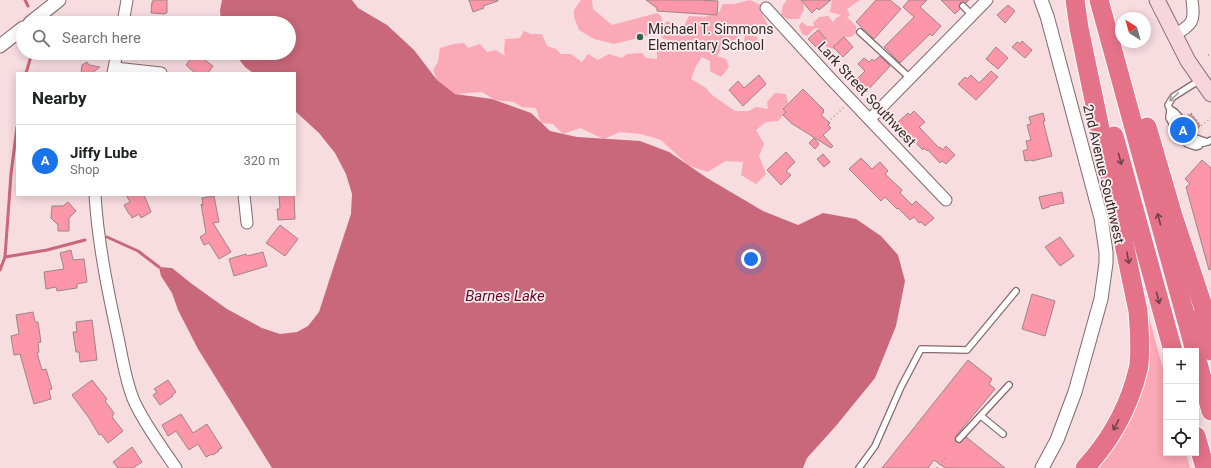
<!DOCTYPE html>
<html lang="en">
<head>
<meta charset="utf-8">
<style>
  body { margin:0; font-family:Roboto,sans-serif; background:#f6f6f6; color:#202124 }
  .controls { position:absolute; right:12px; bottom:12px; display:grid; overflow:hidden; border-radius:0px; box-shadow:0 2px 10px #0003 }
  .controls button { width:36px; height:36px; display:grid; place-items:center; padding:0; border:0; border-bottom:1px solid #e0e0e0; background:#fff; color:#202124; font:20px sans-serif }
  .compass { position:absolute; left:1115px; top:12px; width:36px; height:36px; border-radius:50%; background:#fff; box-shadow:0 2px 10px #0003; rotate:323deg }
  .you { position:absolute; left:751px; top:259px; width:14px; height:14px; margin:-10px; border:3px solid #fff; border-radius:50%; background:#1a73e8; box-shadow:0 0 0 6px #1a73e833 }
  .badge { display:grid; place-items:center; width:26px; height:26px; border-radius:50%; background:#1a73e8; color:#fff; font-size:13px; font-weight:700 }
  .pin { position:absolute; translate:-50% -50%; border:2px solid #fff; box-shadow:0 1px 4px #0006 }
  .list { margin:0; padding:0; list-style:none }
  h2 { display:flex; justify-content:space-between; align-items:center; height:52px; margin:0; padding:0 16px; font-size:17px }
  h2 small { font-size:13px; font-weight:400; color:#757577 }
  .list li { display:grid; grid-template-columns:26px 1fr auto; gap:12px; align-items:center; box-sizing:border-box; height:72px; padding:0 16px; border-top:1px solid #e0e0e0 }
  .list b { display:block; font-size:15px; white-space:nowrap }
  .list p { margin:0; font-size:13px; white-space:nowrap; color:#757577 }
  .list em { font-size:13px; font-style:normal; color:#757577 }
  .icon { flex:none; width:22px; height:22px; fill:none; stroke:currentColor; stroke-width:2; stroke-linecap:round; stroke-linejoin:round }
  .map { position:relative; flex:none; width:1211px; height:468px; overflow:hidden }
  .search { position:absolute; background:#fff; box-shadow:0 2px 10px #0003; left:16px; top:16px; width:280px; height:44px; display:flex; align-items:center; gap:10px; box-sizing:border-box; padding:0 14px; border-radius:22px; color:#757577; font-size:15px }
  .panel { position:absolute; background:#fff; box-shadow:0 2px 10px #0003; left:16px; top:72px; width:280px; height:124px; border-radius:0px }
  .map>svg:first-child { display:block }
  .green { fill:#fba9b6 }
  .water { fill:#c8687a }
  .lines { fill:none; stroke-linecap:round; stroke-linejoin:round }
  .stream { stroke:#c8687a; stroke-width:3 }
  .building { fill:#fc96a8; stroke:#9d8588 }
  .service-casing { stroke:#826a6d; stroke-width:8 }
  .minor-casing { stroke:#826a6d; stroke-width:13 }
  .tertiary-casing { stroke:#826a6d; stroke-width:15 }
  .secondary-casing { stroke:#826a6d; stroke-width:17 }
  .motorway-casing { stroke:#fff; stroke-width:21 }
  .path { stroke:#a28f91; stroke-width:1.5; stroke-dasharray:1 3; stroke-linecap:butt }
  .service { stroke:#fff; stroke-width:5.5 }
  .minor { stroke:#fff; stroke-width:11 }
  .tertiary { stroke:#fff; stroke-width:13 }
  .secondary { stroke:#f7d5dc; stroke-width:15 }
  .motorway { stroke:#e47289; stroke-width:19 }
  .oneway { stroke:#a39f9f }
  .oneway2 { stroke:#71434b }
  .poi-dot { fill:#306348; stroke:#fdecee; stroke-width:1.5 }
  .labels { text-anchor:middle; stroke-width:3.5; stroke-linejoin:round; paint-order:stroke }
  .poi-label { font-size:14px; fill:#33292a; stroke:#fdecee; text-anchor:start }
  .street-label { font-size:14px; fill:#33292a; stroke:#fdecee }
  .water-label { font-size:15px; font-style:italic; fill:#640928; stroke:#fdecee }
</style>
</head>
<body>
<div class="map">
<svg width="1211" height="468" viewBox="0 0 1211 468">
  <rect width="100%" height="100%" fill="#f7dce0"/>
  <g class="green">
    <polygon points="581,0 592,0 593,9 612,25 657,13 661,16 663,25 667,21 683,28 689,16 705,17 719,12 723,4 734,4 750,0 761,5 760,11 768,25 759,27 755,23 748,30 748,35 757,37 758,47 748,50 744,43 745,34 739,35 732,43 722,47 717,56 726,59 729,67 721,77 710,71 710,61 702,57 696,66 691,79 706,88 712,95 735,111 749,111 756,107 768,109 767,102 775,93 786,94 788,103 783,108 786,112 778,121 766,122 756,130 764,144 759,156 766,174 756,184 741,175 743,162 726,161 707,172 688,165 661,140 641,134 620,132 604,139 580,128 563,134 553,124 541,123 536,108 522,107 514,102 495,100 482,92 455,94 437,80 433,70 438,62 440,48 454,44 464,43 468,48 480,44 487,52 496,50 505,56 504,51 505,39 520,38 524,31 531,34 542,34 547,46 556,49 561,54 571,54 582,62 588,54 598,60 609,54 622,58 627,54 642,53 646,58 657,59 657,48 667,46 672,41 662,38 661,32 614,44 594,39 579,30 574,17 574,10"/>
    <polygon points="787,0 803,0 804,10 799,19 788,19 781,15 783,5"/>
    <polygon points="832,0 860,0 847,9 850,15 847,17 856,26 856,33 851,37 844,37 840,41 841,42 835,49 828,48 824,44 825,38 818,30 819,29 815,28 807,36 802,34 799,26 802,22 807,26 814,26 813,23 819,17 828,16 833,22 836,18 841,15 830,12"/>
    <polygon points="1145,302 1166,380 1166,453 1186,453 1190,468 1098,468 1118,437"/>
  </g>
  <polygon class="water" points="222,0 352,0 358,8 387,25 414,50 437,80 455,94 492,99 531,113 550,131 577,137 640,141 669,152 707,178 763,211 798,225 823,213 856,219 881,236 898,255 905,281 896,326 875,378 835,427 807,458 803,468 272,468 198,349 178,310 172,293 161,276 159,267 172,268 192,284 227,309 262,328 280,334 297,332 308,326 319,312 329,281 351,214 352,194 346,174 335,153 319,133 295,111 295,73 253,73 245,67 234,53 289,53 289,23 221,23 220,10"/>
  <g class="lines">
    <g class="stream">
      <polyline points="25,0 28,6"/>
      <polyline points="26,73 32,53"/>
      <polyline points="107,237 138,251 159,267"/>
      <polyline points="5,257 47,250 85,240"/>
      <polyline points="0,270 5,257 11,174 17,127"/>
    </g>
  </g>
  <g class="building">
    <polygon points="153,0 167,0 167,13 165,13 165,14 151,13 152,2 153,2"/>
    <polygon points="469,0 498,0 498,1 483,6 484,8 473,12"/>
    <polygon points="646,0 699,0 718,1 717,15 657,11 657,8"/>
    <polygon points="801,0 831,0 819,10 817,8 812,13"/>
    <polygon points="876,0 890,0 901,9 874,39 856,22"/>
    <polygon points="909,0 927,0 920,7 941,26 932,36 930,34 900,63 884,47 914,17 903,7"/>
    <polygon points="941,0 969,0 966,3 962,2 960,3 960,9 955,14"/>
    <polygon points="1008,5 1015,11 1005,23 997,15"/>
    <polygon points="818,30 826,39 816,47 808,39"/>
    <polygon points="844,37 853,47 843,57 833,47"/>
    <polygon points="1022,41 1032,50 1025,58 1012,47 1017,42 1020,44"/>
    <polygon points="996,47 1008,58 998,69 986,59"/>
    <polygon points="195,53 213,66 208,73 195,73 186,65"/>
    <polygon points="880,56 890,66 866,92 855,81 865,71 858,64 864,58 869,62 872,59 874,61"/>
    <polygon points="87,62 89,65 100,67 92,73 81,73 82,65"/>
    <polygon points="991,71 998,77 976,100 958,84 965,77 967,79 971,75 979,83"/>
    <polygon points="759,75 766,84 743,106 729,90 738,81 744,88"/>
    <polygon points="803,89 824,110 823,111 824,112 821,115 830,123 828,125 831,128 823,135 833,146 831,148 791,123 783,115 786,112 783,109"/>
    <polygon points="914,111 925,122 919,127 939,148 940,147 943,150 946,146 955,155 946,164 942,161 940,163 928,150 927,151 924,148 923,150 896,124 908,113 910,115"/>
    <polygon points="1043,113 1045,121 1043,121 1052,156 1032,161 1031,160 1025,161 1023,151 1028,149 1026,141 1031,140 1027,125 1031,124 1029,117"/>
    <polygon points="1191,114 1200,126 1194,130 1192,129 1188,130 1180,136 1179,140 1171,130 1176,131 1182,125 1186,124 1187,122 1186,118"/>
    <polygon points="814,138 819,144 815,149 809,143"/>
    <polygon points="786,152 795,162 786,171 791,175 781,185 767,170"/>
    <polygon points="823,154 830,162 824,167 817,159"/>
    <polygon points="861,158 872,169 880,162 888,171 885,174 902,190 900,193 912,205 916,201 934,218 925,226 921,222 919,223 914,217 910,220 898,208 897,209 885,197 881,201 849,169"/>
    <polygon points="1202,160 1211,168 1211,269 1209,270 1186,187 1190,184 1185,179"/>
    <polygon points="1062,192 1064,203 1049,206 1049,207 1042,209 1039,197"/>
    <polygon points="126,195 144,195 151,212 141,218 139,214 132,218 130,214 129,214 124,205 130,202"/>
    <polygon points="279,195 294,195 295,219 278,220 277,209 280,209"/>
    <polygon points="214,196 219,222 213,223 231,252 219,259 209,243 204,245 200,237 206,233 201,204 203,206 202,198"/>
    <polygon points="68,202 76,211 69,218 69,231 58,231 58,225 51,218 52,206 63,206"/>
    <polygon points="280,225 298,239 285,256 266,243"/>
    <polygon points="1060,237 1074,256 1060,266 1045,247"/>
    <polygon points="71,250 73,260 84,259 87,282 77,284 77,288 57,291 56,287 46,289 44,272 64,269 60,253"/>
    <polygon points="263,252 267,266 234,276 229,259 246,254 247,256"/>
    <polygon points="1032,294 1055,301 1045,336 1022,329"/>
    <polygon points="33,312 35,322 38,322 41,342 38,343 39,352 37,353 42,370 46,369 52,389 49,390 51,399 34,404 20,354 14,355 11,336 19,334 16,315"/>
    <polygon points="92,320 97,360 80,362 79,352 76,352 73,332 77,332 76,322"/>
    <polygon points="968,360 992,379 989,384 995,389 956,436 955,441 960,443 966,437 1005,468 945,468 934,460 928,468 882,468"/>
    <polygon points="92,380 107,399 105,401 114,413 112,417 123,431 108,443 101,434 99,435 89,418 72,395"/>
    <polygon points="168,380 176,392 172,395 173,396 160,405 153,395 157,392 154,389"/>
    <polygon points="181,414 193,433 207,424 222,448 218,450 219,451 213,455 212,454 206,457 198,444 189,450 176,431 168,436 162,425"/>
    <polygon points="132,447 142,462 133,468 118,468 113,462"/>
  </g>
  <g class="lines">
    <g class="service-casing">
      <g id="service">
        <polyline points="963,6 972,15"/>
        <polyline points="860,32 910,78"/>
        <polyline points="1178,124 1173,116 1168,105 1173,97 1200,80"/>
        <polyline points="1174,127 1169,118 1170,109 1175,112 1183,121"/>
        <polyline points="1191,133 1196,138 1208,142"/>
        <path d="M1187,136C1194,145 1201,146 1211,140"/>
        <polyline points="1183,139 1187,144 1196,147 1199,146"/>
        <polyline points="981,416 1003,434"/>
        <polyline points="959,439 1009,385"/>
        <polyline points="859,468 875,446 901,387 921,349 967,350 1016,291"/>
      </g>
    </g>
    <g class="minor-casing">
      <g id="minor">
        <polyline points="766,8 830,78 946,200"/>
        <polyline points="123,23 127,0"/>
        <path d="M1174,35C1193,24 1195,22 1192,0"/>
        <polyline points="115,68 161,73"/>
        <polyline points="113,73 117,53"/>
        <polyline points="870,119 987,0"/>
        <path d="M95,195C98,242 107,287 117,333C122,355 125,380 134,401C145,425 161,446 176,468"/>
        <polyline points="244,195 247,223"/>
      </g>
    </g>
    <g class="tertiary-casing">
      <g id="tertiary">
        <polyline points="1041,0 1047,16 1101,218 1106,252 1106,263 1101,299 1075,392 1057,440 1042,468"/>
        <polyline points="30,23 59,0"/>
        <polyline points="0,46 23,28"/>
      </g>
    </g>
    <g class="secondary-casing">
      <polyline id="secondary" points="1157,0 1188,61 1211,94"/>
    </g>
    <g class="motorway-casing">
      <g id="motorway">
        <path d="M1075,0L1079,28L1138,311C1139,329 1141,346 1139,363C1139,369 1136,375 1135,381C1125,414 1108,443 1085,468"/>
        <polyline points="1099,0 1195,351"/>
        <polyline points="1147,127 1173,216 1211,330"/>
        <polyline points="1114,136 1173,351"/>
        <polyline points="1201,317 1211,351"/>
        <polyline points="1196,356 1211,411"/>
        <polyline points="1196,436 1205,468"/>
      </g>
    </g>
    <g class="path">
      <polyline points="1208,55 1211,55"/>
      <polyline points="1188,115 1191,113 1201,126"/>
      <polyline points="828,122 844,107"/>
      <polyline points="1198,128 1211,118"/>
      <polyline points="937,468 945,458"/>
    </g>
    <use href="#service" class="service"/>
    <use href="#minor" class="minor"/>
    <use href="#tertiary" class="tertiary"/>
    <use href="#secondary" class="secondary"/>
    <use href="#motorway" class="motorway"/>
  </g>
  <defs><path id="oneway-shaft" d="M-6 0H5M1.5-3L5.5 0L1.5 3" fill="none" stroke-width="1.6" stroke-linecap="round" stroke-linejoin="round"/></defs>
  <use class="oneway" href="#oneway-shaft" transform="translate(1174 97) rotate(137)"/>
  <g class="oneway2">
    <use href="#oneway-shaft" transform="translate(1120 159) rotate(75)"/>
    <use href="#oneway-shaft" transform="translate(1159 219) rotate(-105)"/>
    <use href="#oneway-shaft" transform="translate(1128 258) rotate(79)"/>
    <use href="#oneway-shaft" transform="translate(1158 298) rotate(75)"/>
    <use href="#oneway-shaft" transform="translate(1116 425) rotate(117)"/>
  </g>
  <circle class="poi-dot" cx="640" cy="37" r="4"/>
  <g class="labels">
    <g class="poi-label">
      <text x="648" y="34">Michael T. Simmons<tspan x="648" dy="16">Elementary School</tspan></text>
    </g>
    <g class="street-label">
      <text transform="translate(867 94) rotate(47)" y="5">Lark Street Southwest</text>
      <text transform="translate(1104 174) rotate(77)" y="5">2nd Avenue Southwest</text>
    </g>
    <g class="water-label">
      <text x="505" y="301">Barnes Lake</text>
    </g>
  </g>
</svg>
<div class="controls">
<button>+</button>
<button>−</button>
<button><svg class="icon" aria-label="locate" viewBox="0 0 24 24"><circle cx="12" cy="12" r="6"/><path d="M12 2v4M12 18v4M2 12h4M18 12h4"/></svg></button>
</div>
<svg class="compass" viewBox="-18 -18 36 36"><path d="M0-13l5 13h-10z" fill="#e53935"/><path d="M0 13l5-13h-10z" fill="#757577"/></svg>
<div class="you"></div>
<div class="pin badge" style="left:1183px;top:130px">A</div>
<div class="search"><svg class="icon" aria-label="search" viewBox="0 0 24 24"><circle cx="10" cy="10" r="6"/><path d="M15 15l6 6"/></svg>Search here</div>
<section class="panel">
<h2>Nearby<small></small></h2>
<ul class="list">
<li><span class="badge">A</span><div><b>Jiffy Lube</b><p>Shop</p></div><em>320 m</em></li>
</ul>
</section>
</div>
</body>
</html>
